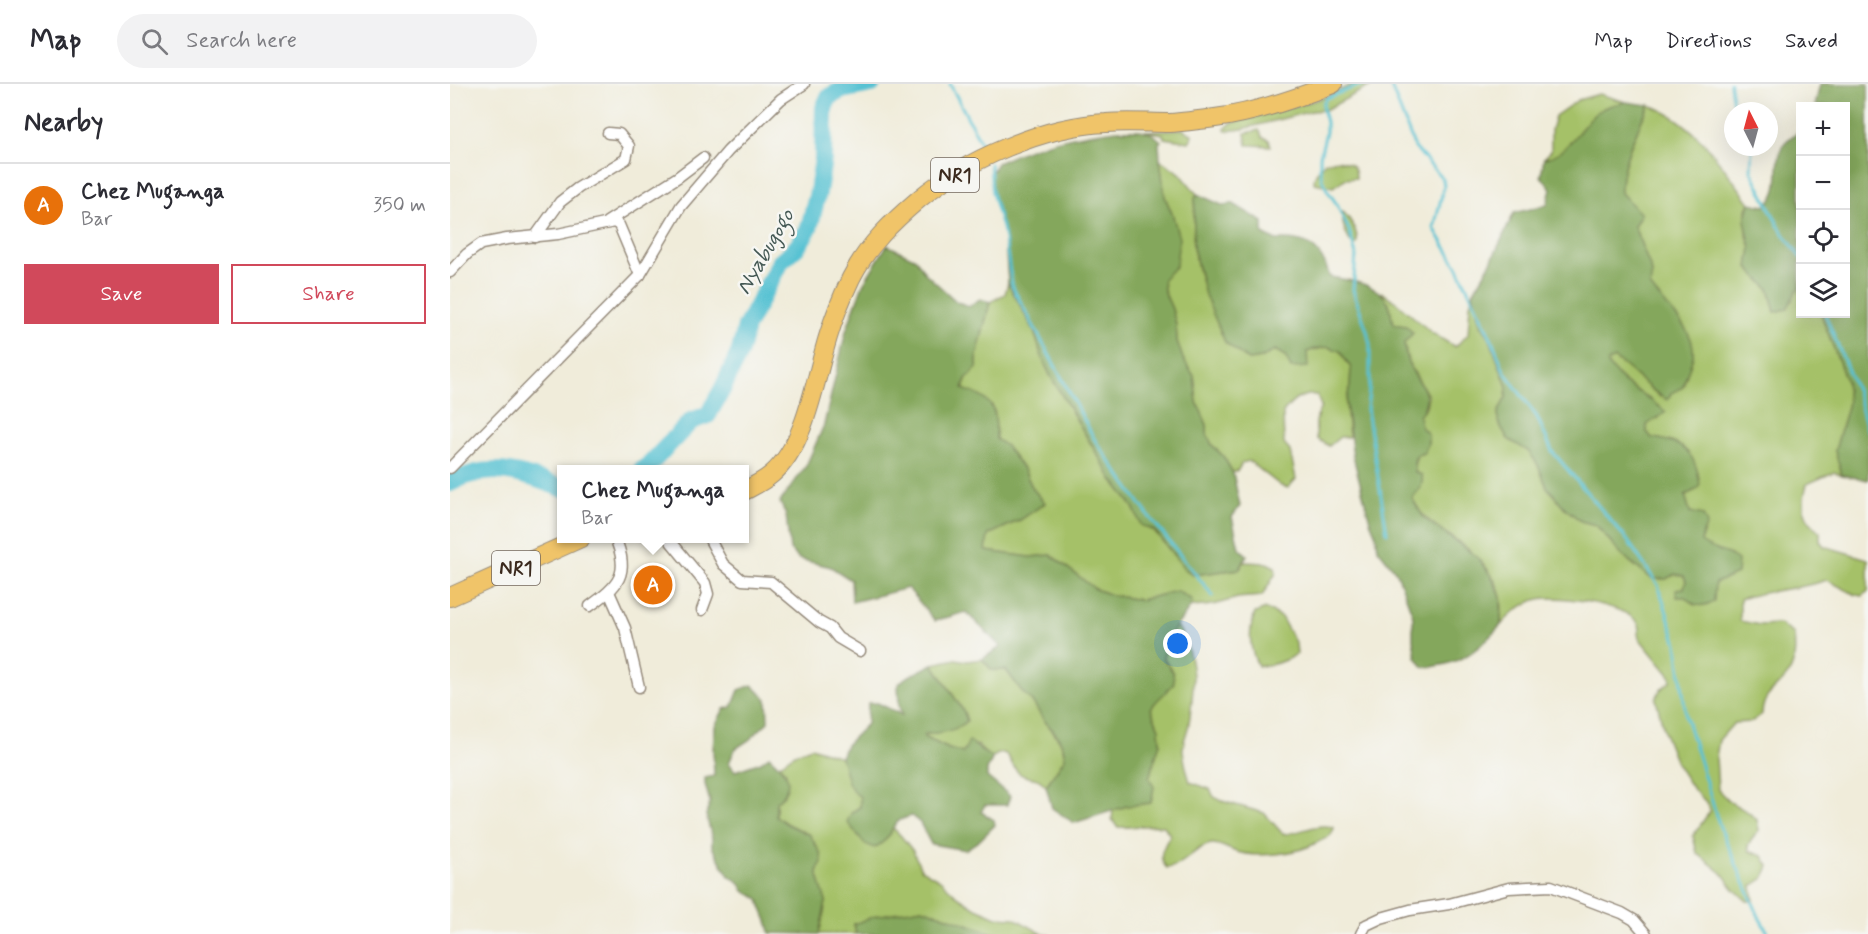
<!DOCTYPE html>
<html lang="en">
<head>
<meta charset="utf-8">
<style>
  body { margin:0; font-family:Mynerve,sans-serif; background:#f2f2f3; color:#2b2b33 }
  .controls { position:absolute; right:18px; top:18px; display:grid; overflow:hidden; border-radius:0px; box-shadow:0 6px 24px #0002 }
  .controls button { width:54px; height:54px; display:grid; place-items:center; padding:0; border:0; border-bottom:2px solid #e1e1e2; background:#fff; color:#2b2b33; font:30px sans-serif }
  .compass { position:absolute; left:1274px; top:18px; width:54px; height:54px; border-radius:50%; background:#fff; box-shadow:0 6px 24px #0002; rotate:354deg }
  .you { position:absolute; left:728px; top:560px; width:21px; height:21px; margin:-15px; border:4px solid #fff; border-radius:50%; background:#1a73e8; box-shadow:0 0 0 9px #1a73e833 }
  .badge { display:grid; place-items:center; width:39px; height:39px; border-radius:50%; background:#d1495b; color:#fff; font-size:20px; font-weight:700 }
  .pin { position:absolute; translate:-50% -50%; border:3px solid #fff; box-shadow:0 2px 6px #0006 }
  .popup { position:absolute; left:107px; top:381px; width:192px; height:78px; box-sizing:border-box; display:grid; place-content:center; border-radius:0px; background:#fff; filter:drop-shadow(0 2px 4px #0005); font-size:20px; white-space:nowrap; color:#7c7c81 }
  .popup b { font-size:22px; color:#2b2b33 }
  .popup::after { content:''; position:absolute; left:50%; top:100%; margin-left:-12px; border:12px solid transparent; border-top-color:#fff }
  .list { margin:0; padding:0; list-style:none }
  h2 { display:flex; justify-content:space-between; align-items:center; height:78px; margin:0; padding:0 24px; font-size:26px }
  h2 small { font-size:20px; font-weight:400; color:#7c7c81 }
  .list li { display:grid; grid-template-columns:39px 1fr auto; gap:18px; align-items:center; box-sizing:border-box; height:84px; padding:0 24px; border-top:2px solid #e1e1e2 }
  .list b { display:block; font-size:22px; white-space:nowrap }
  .list p { margin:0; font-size:20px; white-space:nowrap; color:#7c7c81 }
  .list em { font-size:20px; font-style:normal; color:#7c7c81 }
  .actions { display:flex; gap:12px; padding:18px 24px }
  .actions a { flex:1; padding:14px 0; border:2px solid #d1495b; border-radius:0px; text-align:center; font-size:21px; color:#d1495b }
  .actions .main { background:#d1495b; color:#fff }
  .icon { flex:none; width:33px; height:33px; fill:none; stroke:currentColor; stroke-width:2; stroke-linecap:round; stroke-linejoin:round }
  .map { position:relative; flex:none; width:1418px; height:850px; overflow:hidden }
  header { display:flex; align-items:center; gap:36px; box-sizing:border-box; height:84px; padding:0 30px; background:#fff; border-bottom:2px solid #e1e1e2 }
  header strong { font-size:28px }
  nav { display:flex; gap:33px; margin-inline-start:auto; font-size:21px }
  .search { width:420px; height:54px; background:#f2f2f3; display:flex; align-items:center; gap:15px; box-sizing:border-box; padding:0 21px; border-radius:33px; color:#7c7c81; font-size:22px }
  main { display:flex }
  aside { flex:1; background:#fff }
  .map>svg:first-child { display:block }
  .green { fill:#a5c167; stroke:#707642; stroke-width:1.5 }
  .forest { fill:#84a75c; stroke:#60683d; stroke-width:1.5 }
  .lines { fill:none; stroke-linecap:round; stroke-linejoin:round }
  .stream { stroke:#58c2d3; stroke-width:3 }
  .river { stroke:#58c2d3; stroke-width:18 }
  .minor-casing { stroke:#968b7c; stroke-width:13 }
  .trunk-casing { stroke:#968b7c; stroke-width:20 }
  .minor { stroke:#fff; stroke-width:10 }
  .trunk { stroke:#f0c469; stroke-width:18 }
  .labels { text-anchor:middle; stroke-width:5; stroke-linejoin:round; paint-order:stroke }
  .shield { fill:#f6f6f2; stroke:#73675e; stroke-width:1.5 }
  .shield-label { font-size:20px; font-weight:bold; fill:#3b2a1e }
  .water-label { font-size:22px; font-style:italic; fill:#445854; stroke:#f6f6f2 }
</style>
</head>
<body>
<header>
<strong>Map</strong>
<div class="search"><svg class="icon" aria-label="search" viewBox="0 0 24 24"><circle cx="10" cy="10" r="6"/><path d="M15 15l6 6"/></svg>Search here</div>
<nav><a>Map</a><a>Directions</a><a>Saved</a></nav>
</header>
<main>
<aside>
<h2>Nearby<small></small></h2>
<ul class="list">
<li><span class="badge" style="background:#e8710a">A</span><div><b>Chez Muganga</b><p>Bar</p></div><em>350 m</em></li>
</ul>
<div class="actions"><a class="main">Save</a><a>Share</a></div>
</aside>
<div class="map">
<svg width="1418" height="850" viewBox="0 0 1418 850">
  <rect width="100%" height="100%" fill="#f6f6f2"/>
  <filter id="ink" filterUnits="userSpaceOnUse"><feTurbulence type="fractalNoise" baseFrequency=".0167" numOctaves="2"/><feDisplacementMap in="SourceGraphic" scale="12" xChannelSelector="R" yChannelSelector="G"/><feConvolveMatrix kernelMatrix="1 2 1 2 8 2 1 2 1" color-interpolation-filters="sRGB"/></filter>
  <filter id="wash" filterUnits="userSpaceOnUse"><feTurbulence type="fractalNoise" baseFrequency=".008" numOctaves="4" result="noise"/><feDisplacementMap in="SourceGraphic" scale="24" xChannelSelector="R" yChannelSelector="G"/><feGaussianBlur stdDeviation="1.35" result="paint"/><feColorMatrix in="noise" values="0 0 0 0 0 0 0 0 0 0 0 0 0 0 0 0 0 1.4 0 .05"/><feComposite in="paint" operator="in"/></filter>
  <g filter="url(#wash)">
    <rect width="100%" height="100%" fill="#f0ecda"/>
    <g class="green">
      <polygon points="904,0 924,0 875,26 862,27 793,45 777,47 775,45 781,39 866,16"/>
      <path d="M1149,10L1176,18C1166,20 1154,22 1146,29C1129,43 1117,72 1094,74L1101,67V46L1105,32L1128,16Z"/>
      <path d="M1199,21C1245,36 1272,82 1300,119L1297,125V152L1301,164L1298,184L1319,205L1325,228L1337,224L1347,206L1350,205V230H1371L1396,297L1398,319L1385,367L1392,391L1384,388L1357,400C1351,422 1352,433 1370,448V457L1374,462L1418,475V507L1413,512L1406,511L1377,496C1348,506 1319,505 1290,515V537L1310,541L1329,540L1344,550C1345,562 1346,575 1340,587C1331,604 1313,607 1312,630L1301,638L1284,639L1269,656L1266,673L1268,706L1280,718L1298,728L1307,736L1309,746L1298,761L1299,767L1313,772L1319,782L1314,794L1302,802L1304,817H1297L1283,804L1272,789L1247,769L1243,752L1260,727L1258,720L1242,704L1226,679L1216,654L1206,615L1210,606L1221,597V593L1189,554L1188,549L1190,544C1186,521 1109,511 1089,515C1073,519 1062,529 1051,541C1051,532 1053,521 1051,513C1045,486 1019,464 997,450C982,439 970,432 962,414L971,403C966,391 962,383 967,371L974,369L978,360V350L971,343L969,332L976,323L978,312L958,278L954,259L943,240L939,221L931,208L945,217L982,249L1005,263L1018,250L1020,220L1023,209L1030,240L1039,252L1057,303L1056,313L1048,329L1058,355L1078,366L1087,379L1097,403L1115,424L1131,437L1146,441L1173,472L1195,490L1216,495L1225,490L1234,492L1236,497C1232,509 1235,513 1244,521L1265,499L1281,471L1260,465L1251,458L1253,449L1240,428L1235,411L1246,406C1240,370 1242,359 1202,354L1197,348V341L1203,336L1209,334L1198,314L1175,299L1158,281V278L1163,274L1187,291L1210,313L1233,303L1243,271L1200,202L1202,188L1184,142L1190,130L1171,109C1169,82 1188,45 1199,21Z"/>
      <polygon points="733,45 743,51 739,58 714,54 713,50 695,47"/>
      <polygon points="809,46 813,54 819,56 821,62 797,61 795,49"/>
      <path d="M710,76L730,89L747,110L745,114L743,164L749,189L775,258L798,276L812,274L825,266L835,272L878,263L890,267L901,284L900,302L896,319L899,353H890L879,362L867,355C865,342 865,334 871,323L867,311C851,309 842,317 833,329L834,360L840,367L846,395L838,404L831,402L799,377L792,379L788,386L783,389L773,372L762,361L757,350V341L747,318L744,292L733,275L727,257L726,241L722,225L714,207L713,195L720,186L723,132L715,113Z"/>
      <path d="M888,76C900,79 906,81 906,94L895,95L883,103L864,99C863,89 870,86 875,78Z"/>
      <path d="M893,128C901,135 909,150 907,160L903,161C897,154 890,137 893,128Z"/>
      <path d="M558,199L584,247L593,276L601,293L662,395L683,423L691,441L704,447L734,484L743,491L789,485L794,478L817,479L825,483L826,489L812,512C804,513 796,513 788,514C772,518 759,524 741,522L742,516L727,507L690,516L661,511L645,505L601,471L580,473L536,467L538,451L570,436L595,419L583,405L574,386L556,362L546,355L545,330L542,321L513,305L516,295L527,284V271L540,218L555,210Z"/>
      <path d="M816,525L831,533L846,560L847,570C834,578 823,582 808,582C799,563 798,548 805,529Z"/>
      <path d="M727,541C747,576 745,601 739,639C738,648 732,658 733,666C734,677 737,688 740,698L760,705L764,713L772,717L814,729L833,750C848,750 871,737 884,744C882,754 875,754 868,758C848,770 809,774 787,768C779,766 770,759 761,760C744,763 735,782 717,784C706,773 714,763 720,751L714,742C698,740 683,744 667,743L662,735L663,726L677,722L699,694L710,659L709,645L701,625L723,588L713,574L718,554Z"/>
      <path d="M506,575L517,577L532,575L542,586H556C564,597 572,606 581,616C587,621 589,630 594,636C604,649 613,657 615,674L596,702C585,689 579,697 569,689C561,683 562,674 554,669L548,670L543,673L537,672L528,661L513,670L499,665L474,653L475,650H484L514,628L483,580Z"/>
      <path d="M361,663L391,673C397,688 397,702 410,713V723L402,728L436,755L442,743L451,752L463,767L471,785L490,796L506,811L526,824L547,833L564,834L593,850H600H545L472,824L426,832L404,840L406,850H369L376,818L368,792L360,751L337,740L326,733V718L334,711L336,688L329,681L346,669Z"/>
    </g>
    <g class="forest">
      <polygon points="1370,0 1418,0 1418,396 1392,391 1385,367 1398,319 1396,297 1371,230 1396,230 1396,22 1365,22"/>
      <path d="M1176,18L1199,21C1188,44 1169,82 1171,109L1191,130L1184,142L1202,188L1200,202C1214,222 1247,246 1243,272C1241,282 1235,292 1233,303L1221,309L1218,316C1202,309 1180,285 1164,274L1158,278V281L1175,299L1198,314L1216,328L1197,341V348L1202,354C1234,358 1246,369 1250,401L1246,406L1235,411L1240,428L1253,431L1257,440L1253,449L1251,458C1263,467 1277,467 1288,476L1287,490L1265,499L1264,517C1252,524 1245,523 1235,513H1227L1226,505L1234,504L1236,497L1234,492L1225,490L1216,495H1203L1195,490L1173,472L1146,441L1131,437L1115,424L1097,403L1087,379L1078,367L1058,355L1048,338V329L1056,313L1057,303L1039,252L1030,240L1023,209L1039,182L1064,129L1097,121L1101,105L1091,92L1094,74C1117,72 1129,43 1146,29C1154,22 1166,20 1176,18Z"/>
      <path d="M667,46C685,46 697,43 711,57L709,59L710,76L715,113L723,132L729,154L726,182L713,195L714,207L722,225L726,241L727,257L733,275L744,292L747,318L757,341V350L762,361L773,372L783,389L790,422L782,433L789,464L797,471L790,485L743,491L734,484L705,447L691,441L683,423L662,395L601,293L593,276L584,247L558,199L555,154L542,108L541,89L547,79C591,58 619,52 667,46Z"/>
      <path d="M1350,47V205L1347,206L1337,225L1325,228L1319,205L1298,184L1301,164L1295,136L1300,119L1315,122C1335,107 1323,83 1332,63C1335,56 1344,51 1350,47Z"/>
      <path d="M747,110L774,122L782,119L813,138V150C830,160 830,154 846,157C867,160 874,175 880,193C900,196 931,200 939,221C941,227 942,234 943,240L956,242L963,249L954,259C955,265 955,272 958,278C966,300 987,308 969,332L971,343L978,350V360L974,369L967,371L964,377L965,388L972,391C974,402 968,407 962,414L974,434L1027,473L1042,493L1051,513V541C1028,566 1009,583 973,583L966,573L963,556V532L947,489L928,465L926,451L920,437L903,372L896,319L900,302L901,284L890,267L878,263L865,265L857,268L858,283L841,284L835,272L825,266L812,274L798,276L775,258L755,211L743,163L745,114Z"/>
      <path d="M437,161L466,175L475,189L507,218L519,222L530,215L540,218L527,271V284L516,295L513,305C544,316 546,322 546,355L556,362L574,386L583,405L595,419L570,436L538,451L536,467L580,473L601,471L645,505L661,511L690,516L727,507L742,516L741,522L718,554L713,574L723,588L724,599C717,609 705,616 701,625L709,645L710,659L699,694L704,703L701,719L677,722L624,739L602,724L596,702L615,674L613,662L607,651L593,635L582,617L573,609L556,586H542L532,575L551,563L516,528L485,537L458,504L402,518L401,496L381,483L349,475L340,466L336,431L330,418L356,382L374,341L396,247L413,200Z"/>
      <path d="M483,580L514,628L517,637C505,648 490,649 475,650L474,653L499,665L513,669L519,657C528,662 533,671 543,673L537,686V693L560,712L557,721H535L531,728L544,736L545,741L530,756L515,766L481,760L470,739L462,732C444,736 446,740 437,754C434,758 429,761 425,764L415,760L397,738L402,728L410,723V713L403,707L398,698L391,673L396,661L417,640L418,619H428L452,631L449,622L448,601L455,594Z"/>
      <path d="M302,601L317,615L318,638L299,656L285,665L279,679L285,687L311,678L319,672C336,688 348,699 326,718V732L337,740L360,751L371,770L372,778L368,785V792L376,818L369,850L320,849C319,836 311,827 309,815L294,807L289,798L279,792L262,763V754L256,731L260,718L255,700V694L264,692L263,665L265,642L274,625L282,623L289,606Z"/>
      <polygon points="472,824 545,850 406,850 404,840 426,832"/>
    </g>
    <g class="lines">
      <g class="stream">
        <polyline points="500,0 533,63"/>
        <polyline points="913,0 876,14 873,19 873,27 876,38 876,48 870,72 870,83 872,95 877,106 886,119 899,146 906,171 903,206 917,247 920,261 920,297 917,325 937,449"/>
        <polyline points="940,0 965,64 993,95 994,102 984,144 1007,182 1042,256 1054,287 1087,333 1102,367 1178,457 1208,501 1227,560 1236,633 1270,743 1310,835 1319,850"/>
        <polyline points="1280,0 1284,27"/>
        <polyline points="1302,63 1301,86 1328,141 1350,173"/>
        <polyline points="540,80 542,108 555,154 562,202 646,358 698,431 763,512"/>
        <polyline points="1375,230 1407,308 1418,347"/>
      </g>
      <g class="river">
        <polyline points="192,386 201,379 241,337 258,331 273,304 290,267 296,243 330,178 347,163 359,144 368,108 373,75 374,24 379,13 392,6 422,0"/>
        <path d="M0,399C40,377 71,389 112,404"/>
      </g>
    </g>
  </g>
  <g filter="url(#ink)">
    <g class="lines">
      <g class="minor-casing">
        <g id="minor">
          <polyline points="157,138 228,93 253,74"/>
          <polyline points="85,153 110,118 128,104 176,75 179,62 169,50 158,49"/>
          <polyline points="0,188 17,170 31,160 57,155 108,150 164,138 169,141 190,191"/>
          <polyline points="0,384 190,191 231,122 278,67 331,15 354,0"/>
          <polyline points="218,454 255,499 258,510 252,526"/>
          <polyline points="259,454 273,480 292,496 321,498 369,538 380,544 388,554 410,567"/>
          <polyline points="159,508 175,544 189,603"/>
          <path d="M140,522C168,502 181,490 165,454"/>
          <polyline points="911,850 916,841 931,834 960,826 999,820 1059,804 1101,802 1172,829 1184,836 1196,850"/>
        </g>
      </g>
      <g class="trunk-casing">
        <g id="trunk">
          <path d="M294,407C304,402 314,397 322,390C356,361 365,295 378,253C384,233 392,213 401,194C417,162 442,138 469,115C517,75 594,42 656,39C677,37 699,39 720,39C735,38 750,36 765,34C805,29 845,15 883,0"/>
          <polyline points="0,513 131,454"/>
        </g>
      </g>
      <use href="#minor" class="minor"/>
      <use href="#trunk" class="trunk"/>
    </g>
  </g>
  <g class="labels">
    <g class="shield">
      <rect x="481" y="74" width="48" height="34" rx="4.5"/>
      <rect x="42" y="467" width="48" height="34" rx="4.5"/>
    </g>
    <g class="shield-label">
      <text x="505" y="98">NR1</text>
      <text x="66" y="491">NR1</text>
    </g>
    <g class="water-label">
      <text transform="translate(314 167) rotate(-60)" y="8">Nyabugogo</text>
    </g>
  </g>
</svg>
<div class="controls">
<button>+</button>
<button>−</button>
<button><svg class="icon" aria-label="locate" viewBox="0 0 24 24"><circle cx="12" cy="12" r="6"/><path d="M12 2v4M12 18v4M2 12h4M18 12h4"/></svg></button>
<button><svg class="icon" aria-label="layers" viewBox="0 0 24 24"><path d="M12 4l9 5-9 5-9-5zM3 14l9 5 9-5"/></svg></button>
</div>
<svg class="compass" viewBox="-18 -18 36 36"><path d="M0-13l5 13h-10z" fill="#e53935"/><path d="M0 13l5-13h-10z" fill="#7c7c81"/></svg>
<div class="you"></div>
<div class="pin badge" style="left:203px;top:501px;background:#e8710a">A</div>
<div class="popup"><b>Chez Muganga</b>Bar</div>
</div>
</main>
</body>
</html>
